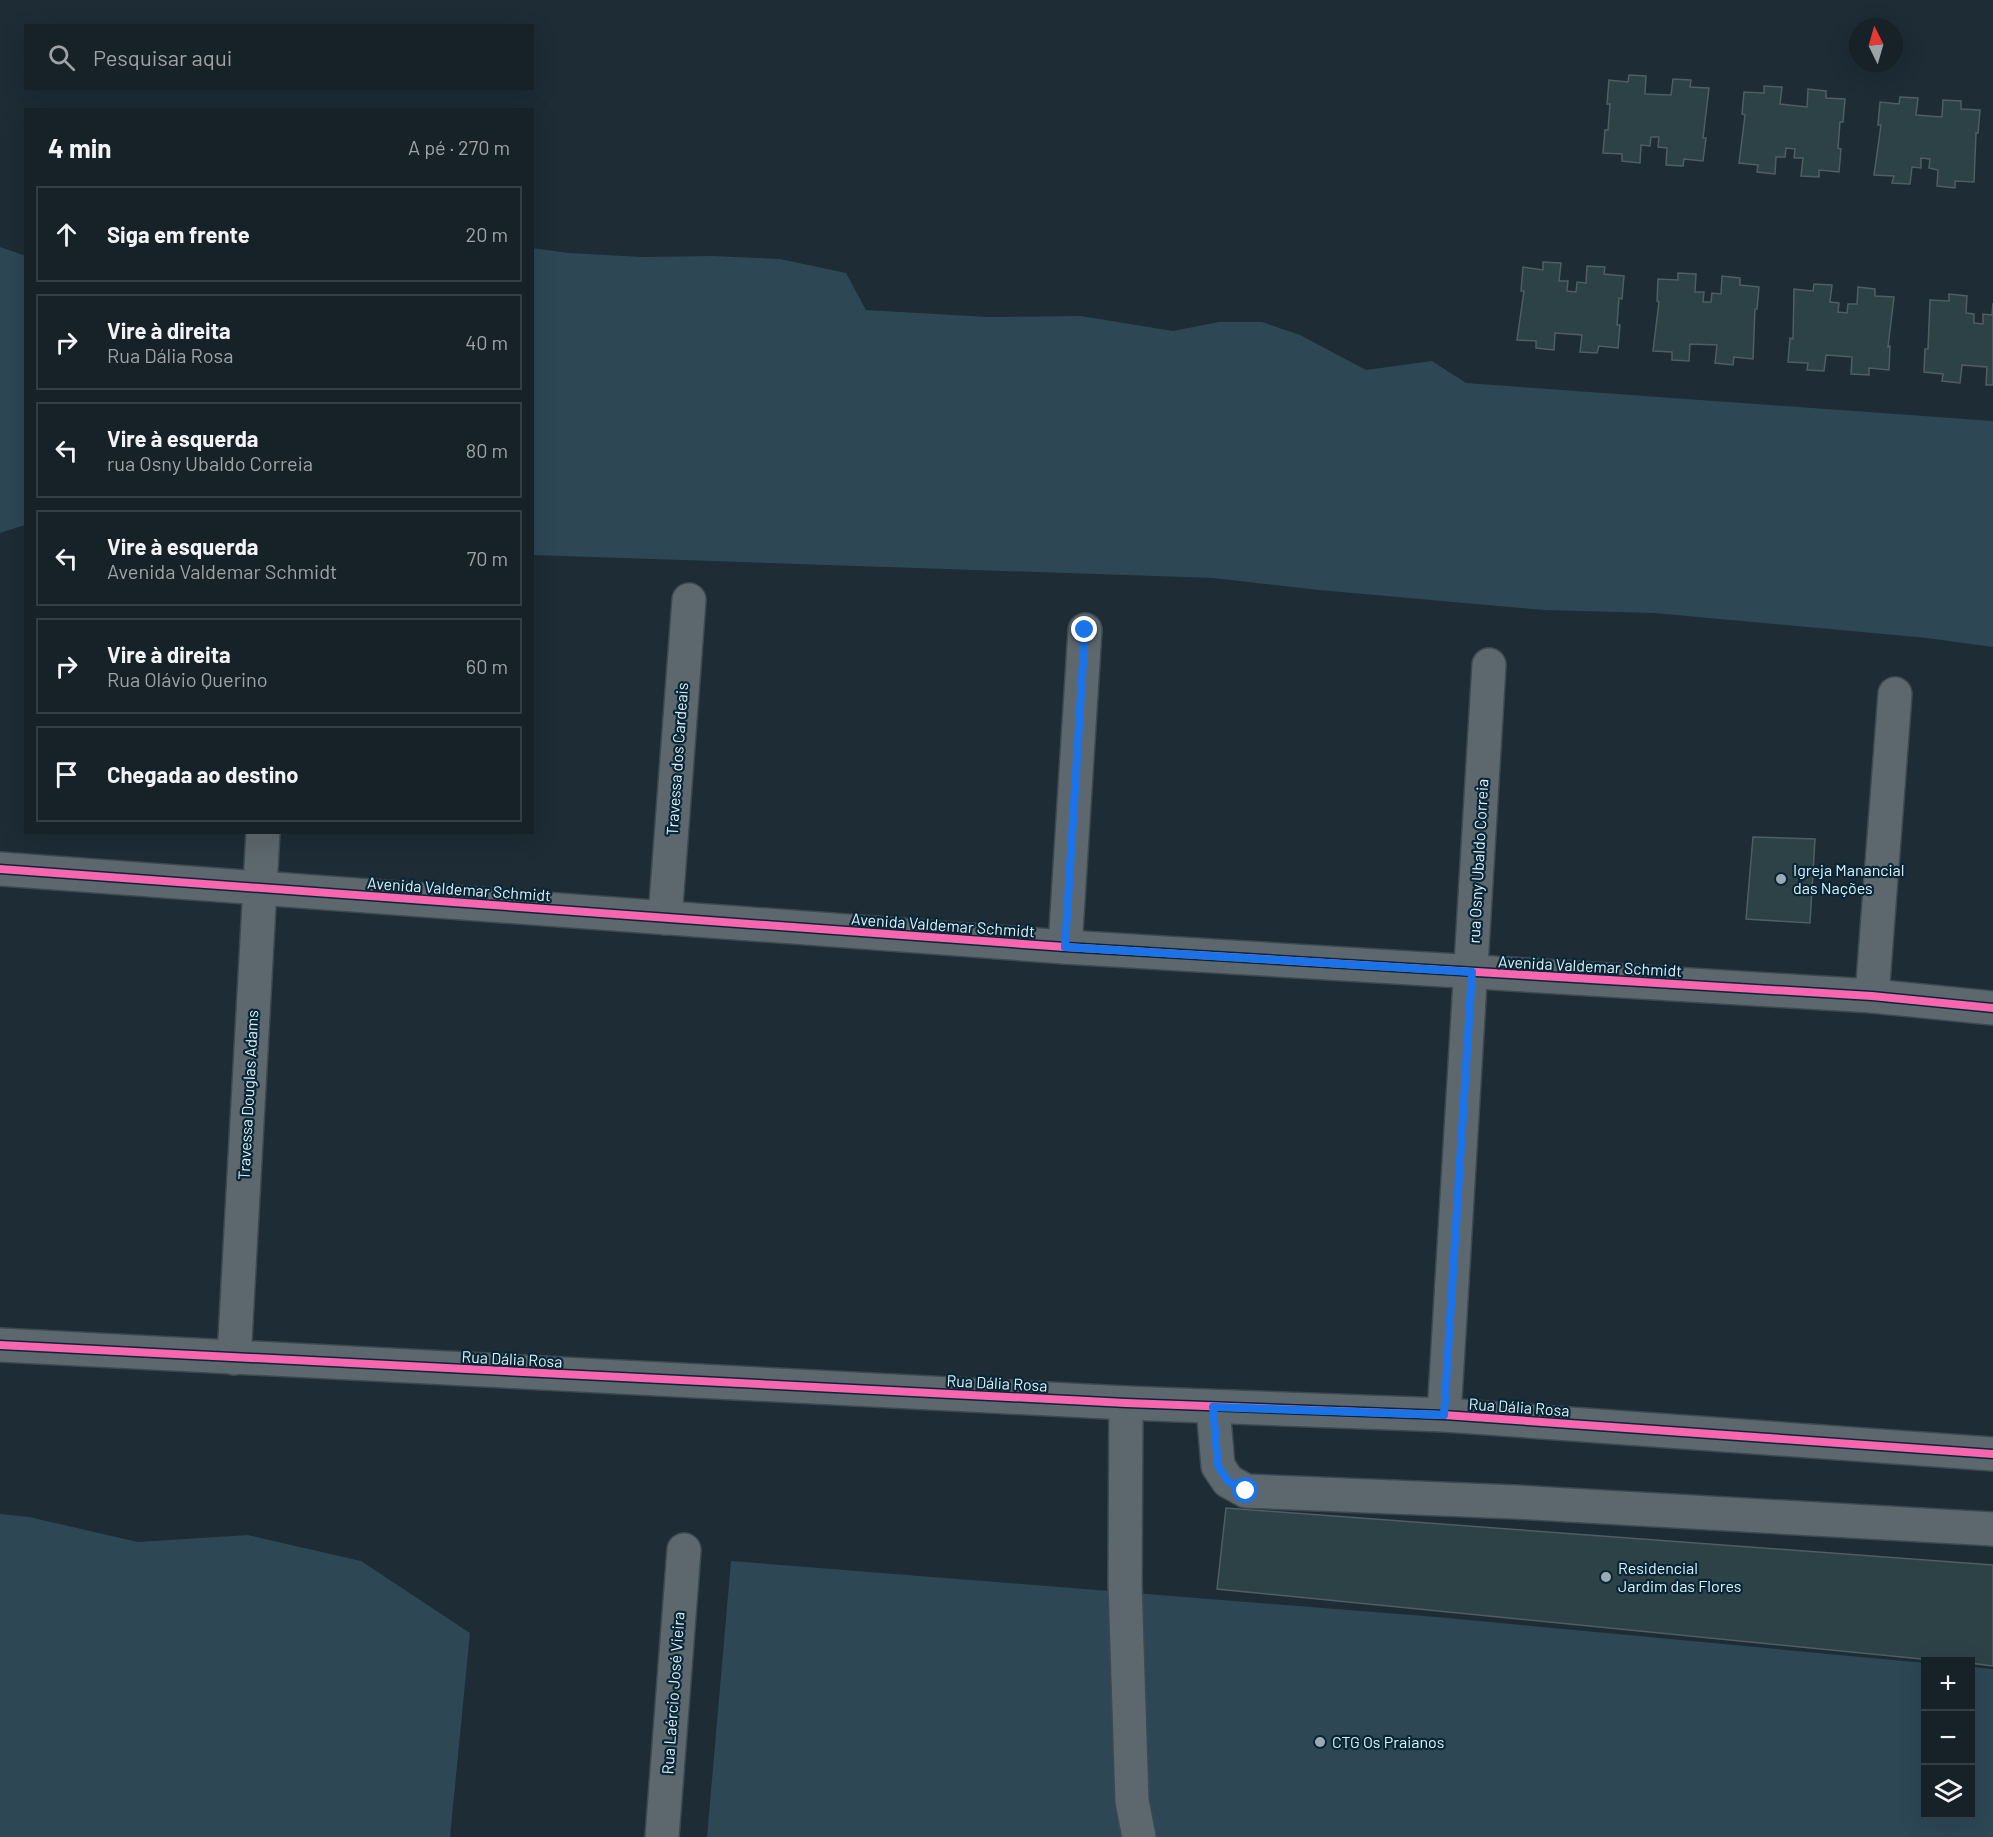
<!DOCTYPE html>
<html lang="pt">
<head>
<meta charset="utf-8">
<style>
  body { margin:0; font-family:Barlow,sans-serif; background:#232e34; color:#f1f3f6 }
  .controls { position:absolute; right:18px; bottom:18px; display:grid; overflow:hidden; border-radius:0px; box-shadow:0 6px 24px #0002 }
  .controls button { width:54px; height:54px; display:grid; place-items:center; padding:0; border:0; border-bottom:2px solid #353e45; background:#162128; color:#f1f3f6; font:30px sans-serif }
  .compass { position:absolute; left:1849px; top:18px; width:54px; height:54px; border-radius:50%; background:#162128; box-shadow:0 6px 24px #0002; rotate:355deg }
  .stop { position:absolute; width:18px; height:18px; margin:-14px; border:4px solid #1a73e8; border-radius:50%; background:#fff }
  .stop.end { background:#1a73e8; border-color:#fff; box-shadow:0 2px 6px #0008 }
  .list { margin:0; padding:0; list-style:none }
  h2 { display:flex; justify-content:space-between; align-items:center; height:78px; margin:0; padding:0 24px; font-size:26px }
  h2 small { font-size:20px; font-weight:400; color:#9ea3a8 }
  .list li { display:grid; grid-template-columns:39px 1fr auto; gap:18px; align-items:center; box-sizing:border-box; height:96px; margin:0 12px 12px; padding:0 12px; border:2px solid #353e45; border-radius:0px }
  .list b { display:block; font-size:22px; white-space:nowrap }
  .list p { margin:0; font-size:20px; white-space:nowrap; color:#9ea3a8 }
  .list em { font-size:20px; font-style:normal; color:#9ea3a8 }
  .icon { flex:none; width:33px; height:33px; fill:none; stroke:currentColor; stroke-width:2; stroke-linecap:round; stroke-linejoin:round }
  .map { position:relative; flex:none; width:1993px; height:1837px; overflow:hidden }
  .search { position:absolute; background:#162128; box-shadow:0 6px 24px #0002; left:24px; top:24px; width:510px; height:66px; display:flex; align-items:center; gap:15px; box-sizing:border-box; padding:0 21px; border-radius:0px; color:#9ea3a8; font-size:22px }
  .panel { position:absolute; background:#162128; box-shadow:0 6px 24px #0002; left:24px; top:108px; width:510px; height:726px; border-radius:0px }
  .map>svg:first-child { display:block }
  .green { fill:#2d4755 }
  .building { fill:#2d4247; stroke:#4f5e63; stroke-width:1.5 }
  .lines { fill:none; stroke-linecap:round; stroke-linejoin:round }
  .minor-casing { stroke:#3d4950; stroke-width:36 }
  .minor { stroke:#5d686e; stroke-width:33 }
  .cycleway-casing { stroke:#082635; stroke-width:11 }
  .cycleway { stroke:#f766af; stroke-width:8 }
  .route { stroke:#1a73e8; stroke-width:8 }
  .poi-dot { fill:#9babb5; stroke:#082635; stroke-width:2 }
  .labels { text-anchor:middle; stroke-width:4.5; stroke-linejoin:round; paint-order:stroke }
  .street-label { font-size:16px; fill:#dff0fa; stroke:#082635 }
  .poi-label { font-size:16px; fill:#dff0fa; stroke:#082635; text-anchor:start }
</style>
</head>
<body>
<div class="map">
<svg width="1993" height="1837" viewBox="0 0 1993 1837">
  <rect width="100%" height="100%" fill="#1d2c35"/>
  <g class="green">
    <polygon points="0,247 26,256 25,525 0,533"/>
    <polygon points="532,248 569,253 642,257 713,256 780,259 846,273 866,310 988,317 1081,316 1173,331 1219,322 1262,322 1300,335 1366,370 1432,361 1466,383 1993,421 1993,647 1927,638 1654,613 1544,610 1319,590 1213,578 533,555"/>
    <polygon points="0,1514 29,1517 138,1542 248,1535 361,1561 470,1633 450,1837 0,1837"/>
    <polygon points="731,1561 1437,1617 1925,1663 1926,1814 1970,1814 1971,1667 1993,1669 1993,1837 707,1837"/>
  </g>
  <g class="building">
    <polygon points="1629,75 1646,76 1645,94 1671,95 1673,79 1691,80 1690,87 1709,88 1703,138 1706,138 1703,161 1684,159 1683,166 1666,165 1667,148 1658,147 1659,137 1651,137 1650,146 1641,145 1640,163 1622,161 1622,154 1603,153 1605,130 1608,130 1610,104 1607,104 1609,80 1628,82"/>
    <polygon points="1764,86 1782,87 1780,104 1807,107 1808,89 1826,91 1826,98 1845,99 1843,122 1840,122 1838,148 1841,149 1839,172 1819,170 1819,177 1801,176 1803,158 1794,158 1795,149 1786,148 1785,157 1776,157 1775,174 1757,172 1758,165 1739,163 1745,115 1742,114 1744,92 1764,93"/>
    <polygon points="1900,97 1918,98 1916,115 1942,117 1943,100 1961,101 1961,109 1980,110 1978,133 1976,133 1974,182 1955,181 1955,188 1937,186 1938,170 1929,168 1930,159 1921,158 1921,168 1912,167 1910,184 1892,183 1894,176 1874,175 1881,125 1878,125 1880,102 1899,104"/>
    <polygon points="1543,262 1561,263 1559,281 1568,281 1567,291 1576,292 1577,282 1586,283 1587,266 1605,267 1604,274 1624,276 1622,299 1619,298 1617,325 1620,325 1618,348 1599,346 1597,353 1580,352 1582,335 1555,333 1554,350 1536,348 1536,341 1517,340 1524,291 1521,291 1523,267 1543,270"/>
    <polygon points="1678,273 1696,274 1695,292 1704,292 1703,302 1711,302 1712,293 1721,294 1722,276 1740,278 1740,285 1759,287 1757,309 1755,309 1753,359 1734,357 1733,365 1715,363 1717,345 1690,344 1689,361 1672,360 1672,352 1653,351 1659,302 1657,301 1658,279 1678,280"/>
    <polygon points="1814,284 1832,285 1830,302 1839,303 1838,312 1847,313 1848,304 1857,304 1858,287 1875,289 1875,296 1894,297 1888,347 1890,346 1889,370 1869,368 1869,375 1851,374 1852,357 1826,355 1824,371 1807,370 1808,363 1788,362 1790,338 1793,339 1794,289 1813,291"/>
    <polygon points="1949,294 1967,296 1966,313 1974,314 1974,323 1983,324 1983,314 1992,315 1993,303 1993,385 1986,385 1987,367 1962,365 1960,383 1942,381 1943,374 1924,372 1925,349 1928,349 1930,300 1949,301"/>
    <polygon points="1753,837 1815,839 1810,923 1746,919"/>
    <polygon points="1226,1508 1993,1565 1993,1666 1970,1663 1970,1662 1952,1662 1217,1589"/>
  </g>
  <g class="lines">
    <g class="minor-casing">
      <g id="minor">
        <polyline points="0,869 1065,947 1872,996 1993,1008"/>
        <polyline points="665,918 689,600"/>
        <polyline points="1065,947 1085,630"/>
        <polyline points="1872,996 1895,694"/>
        <polyline points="0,1345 1126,1403 1444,1415 1993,1454"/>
        <polyline points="234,1358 263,832"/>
        <polyline points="1126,1403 1125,1583 1132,1801 1139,1837"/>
        <polyline points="1213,1407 1218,1466 1228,1481 1246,1491 1515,1502 1993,1529"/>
        <polyline points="1444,1415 1489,665"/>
        <polyline points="662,1837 684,1550"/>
      </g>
    </g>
    <use href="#minor" class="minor"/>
    <g class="cycleway-casing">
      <g id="cycleway">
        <polyline points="0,869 1065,947 1872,996 1993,1008"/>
        <polyline points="0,1345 1126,1403 1444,1415 1993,1454"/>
      </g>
    </g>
    <use href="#cycleway" class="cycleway"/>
  </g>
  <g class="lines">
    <polyline class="route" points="1085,630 1065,947 1472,972 1444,1415 1213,1407 1218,1466 1228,1481 1246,1491"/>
  </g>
  <g class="poi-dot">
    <circle cx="1781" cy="879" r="6"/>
    <circle cx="1606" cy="1577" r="6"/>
    <circle cx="1320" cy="1742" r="6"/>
  </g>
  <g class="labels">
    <g class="street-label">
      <text transform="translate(677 759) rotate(-86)" y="6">Travessa dos Cardeais</text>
      <text transform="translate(1478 861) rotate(-87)" y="6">rua Osny Ubaldo Correia</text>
      <text transform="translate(459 889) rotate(4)" y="6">Avenida Valdemar Schmidt</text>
      <text transform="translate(943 925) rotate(4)" y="6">Avenida Valdemar Schmidt</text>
      <text transform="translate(1590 966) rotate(3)" y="6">Avenida Valdemar Schmidt</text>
      <text transform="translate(248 1095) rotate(-87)" y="6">Travessa Douglas Adams</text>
      <text transform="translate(512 1359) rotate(3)" y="6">Rua Dália Rosa</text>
      <text transform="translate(997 1383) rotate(3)" y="6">Rua Dália Rosa</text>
      <text transform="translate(1519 1407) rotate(4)" y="6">Rua Dália Rosa</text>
      <text transform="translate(673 1693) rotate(-86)" y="6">Rua Laércio José Vieira</text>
    </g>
    <g class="poi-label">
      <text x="1793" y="876">Igreja Manancial<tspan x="1793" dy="18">das Nações</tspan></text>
      <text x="1618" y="1574">Residencial<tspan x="1618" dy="18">Jardim das Flores</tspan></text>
      <text x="1332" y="1748">CTG Os Praianos</text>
    </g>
  </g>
</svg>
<div class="controls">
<button>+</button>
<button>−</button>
<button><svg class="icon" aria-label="layers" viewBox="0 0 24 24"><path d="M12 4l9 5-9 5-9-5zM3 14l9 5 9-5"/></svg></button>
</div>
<svg class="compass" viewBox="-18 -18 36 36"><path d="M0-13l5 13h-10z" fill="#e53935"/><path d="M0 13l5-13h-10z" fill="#9ea3a8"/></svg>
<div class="stop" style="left:1246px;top:1491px"></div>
<div class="stop end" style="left:1085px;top:630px"></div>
<div class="search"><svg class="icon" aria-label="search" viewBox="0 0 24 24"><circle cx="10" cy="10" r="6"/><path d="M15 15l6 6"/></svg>Pesquisar aqui</div>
<section class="panel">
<h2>4 min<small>A pé · 270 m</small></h2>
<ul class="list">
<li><svg class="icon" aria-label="ahead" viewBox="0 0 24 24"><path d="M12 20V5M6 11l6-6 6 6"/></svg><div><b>Siga em frente</b></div><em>20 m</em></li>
<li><svg class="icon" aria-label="right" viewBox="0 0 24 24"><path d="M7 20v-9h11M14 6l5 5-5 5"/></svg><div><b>Vire à direita</b><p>Rua Dália Rosa</p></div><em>40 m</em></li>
<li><svg class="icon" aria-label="left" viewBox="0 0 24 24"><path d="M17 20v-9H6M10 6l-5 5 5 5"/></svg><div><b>Vire à esquerda</b><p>rua Osny Ubaldo Correia</p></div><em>80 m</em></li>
<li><svg class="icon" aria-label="left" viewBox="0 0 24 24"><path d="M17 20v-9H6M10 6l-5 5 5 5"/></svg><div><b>Vire à esquerda</b><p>Avenida Valdemar Schmidt</p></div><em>70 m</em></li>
<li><svg class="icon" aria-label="right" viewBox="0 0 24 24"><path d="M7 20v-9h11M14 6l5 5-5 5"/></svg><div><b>Vire à direita</b><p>Rua Olávio Querino</p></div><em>60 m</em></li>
<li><svg class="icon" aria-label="arrive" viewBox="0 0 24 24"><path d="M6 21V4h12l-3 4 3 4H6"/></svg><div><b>Chegada ao destino</b></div></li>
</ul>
</section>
</div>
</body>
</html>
